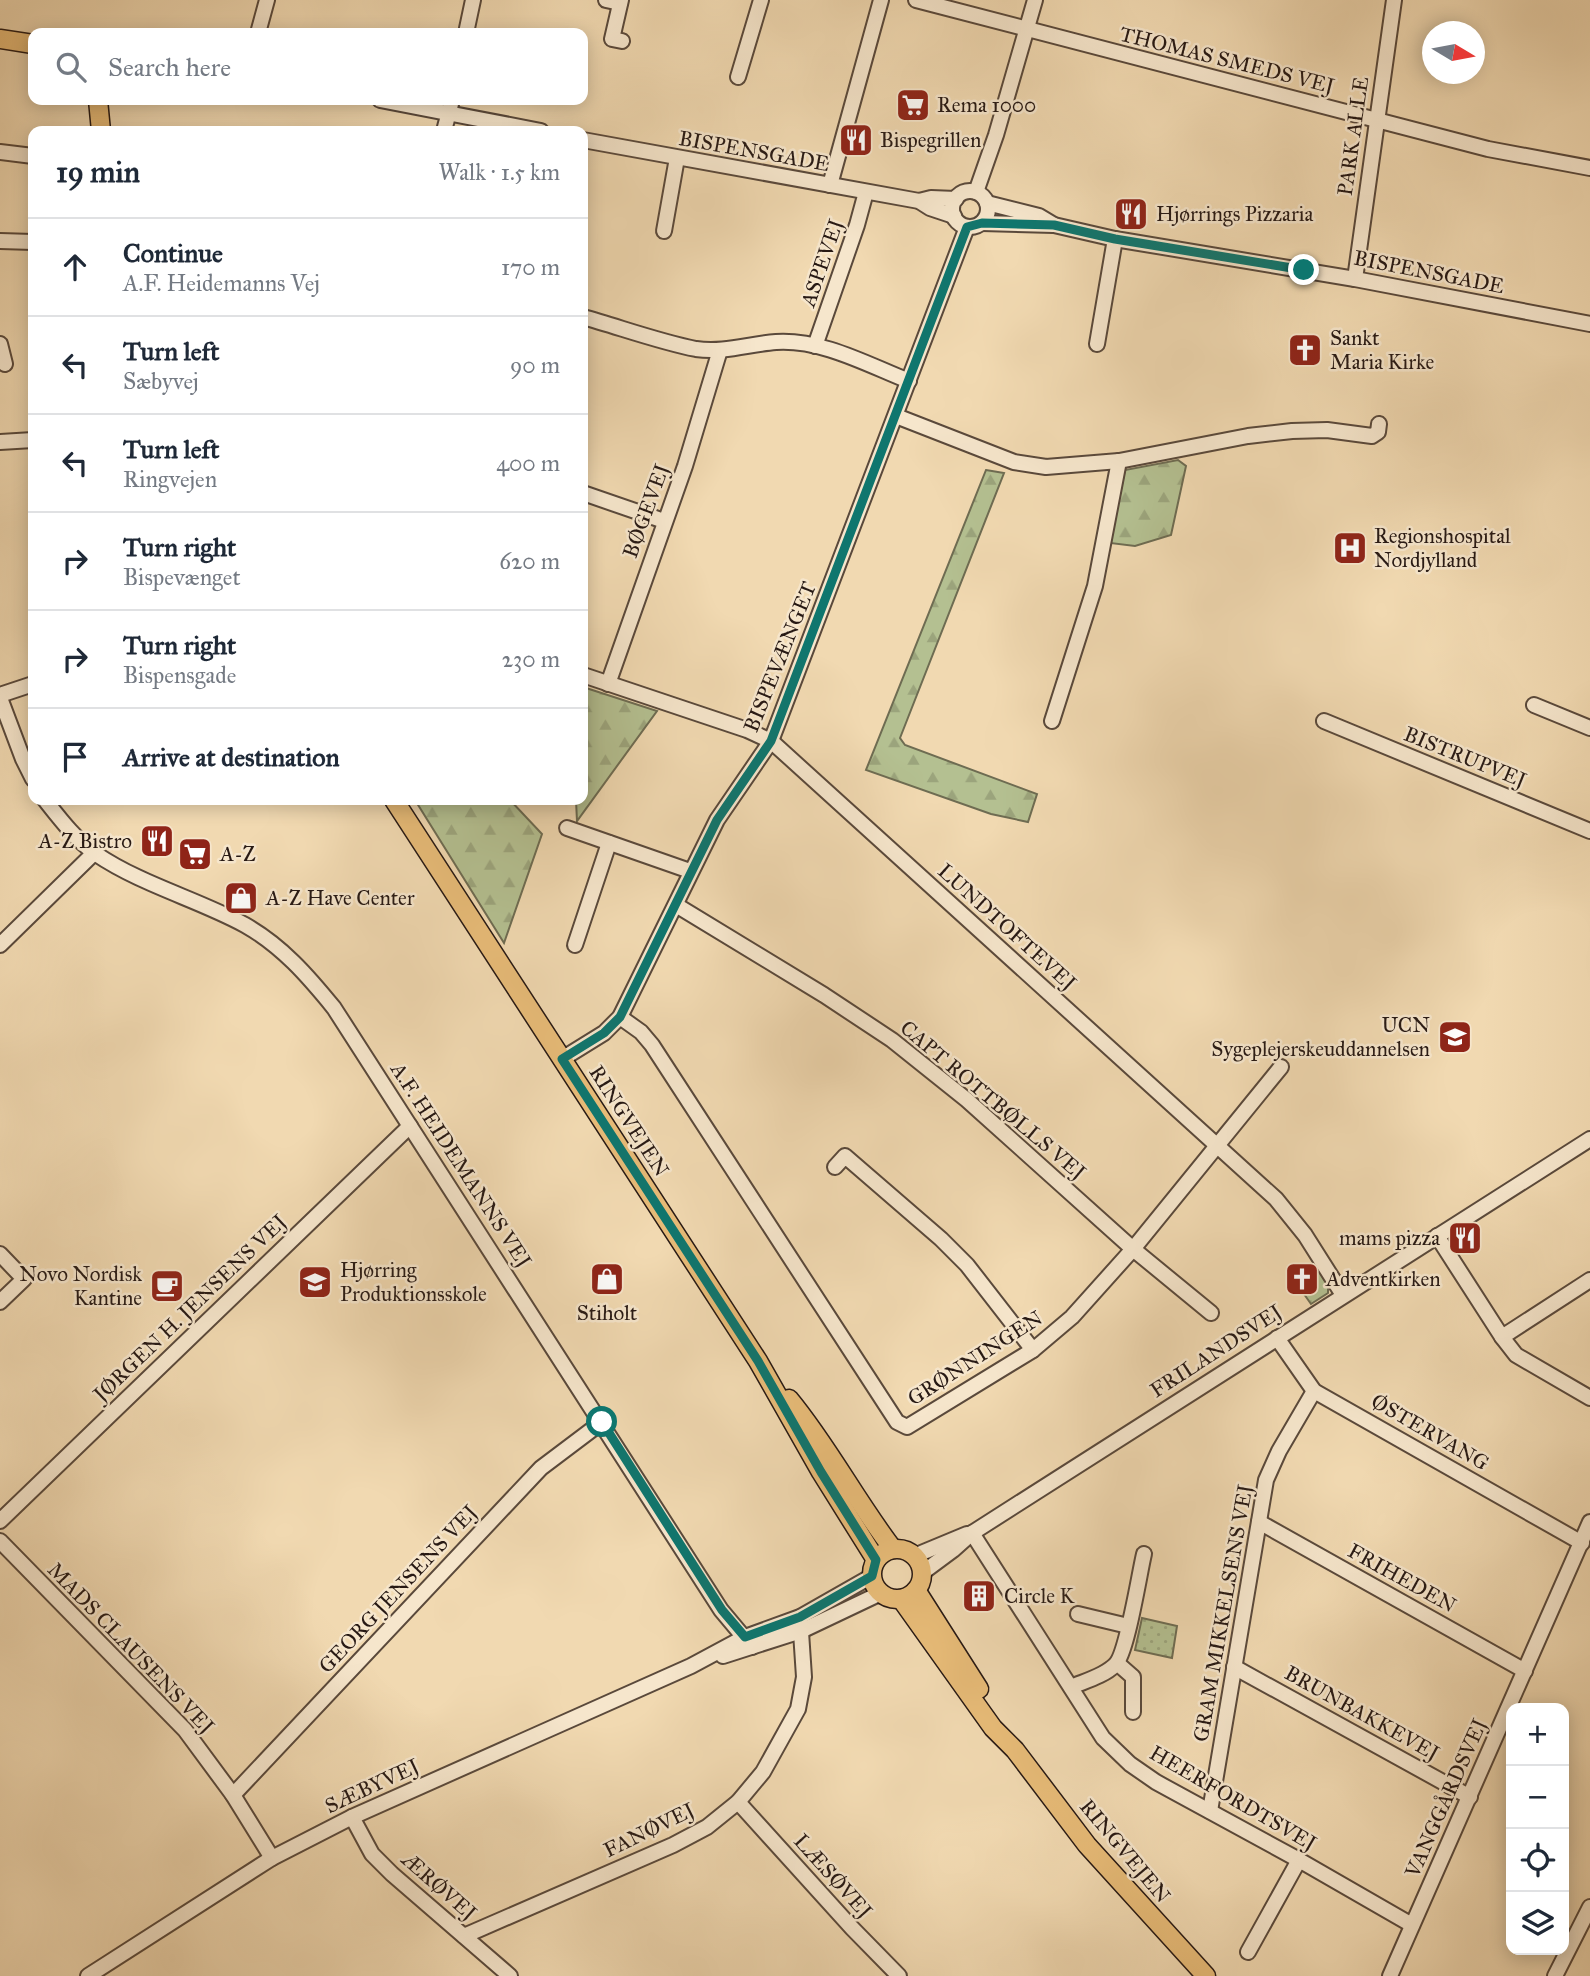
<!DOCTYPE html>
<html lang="en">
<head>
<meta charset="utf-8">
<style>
  body { margin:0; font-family:"IM FELL Great Primer",serif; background:#f6f6f7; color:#1f2937 }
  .controls { position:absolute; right:21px; bottom:21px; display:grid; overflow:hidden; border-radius:14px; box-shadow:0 4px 18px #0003 }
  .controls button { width:63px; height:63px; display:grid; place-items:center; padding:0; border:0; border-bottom:2px solid #e0e1e3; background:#fff; color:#1f2937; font:35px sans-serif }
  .compass { position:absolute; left:1422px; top:21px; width:63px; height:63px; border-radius:50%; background:#fff; box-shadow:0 4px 18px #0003; rotate:100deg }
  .stop { position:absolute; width:21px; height:21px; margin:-16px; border:5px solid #0f766e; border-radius:50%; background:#fff }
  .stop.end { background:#0f766e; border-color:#fff; box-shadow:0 2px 7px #0008 }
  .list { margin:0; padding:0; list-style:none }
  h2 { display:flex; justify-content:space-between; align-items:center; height:91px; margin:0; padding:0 28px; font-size:30px }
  h2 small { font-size:23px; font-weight:400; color:#747a83 }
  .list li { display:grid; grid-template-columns:46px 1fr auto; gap:21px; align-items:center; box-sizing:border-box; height:98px; padding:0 28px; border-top:2px solid #e0e1e3 }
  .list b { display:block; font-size:26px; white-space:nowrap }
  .list p { margin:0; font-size:23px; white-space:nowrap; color:#747a83 }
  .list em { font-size:23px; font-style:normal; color:#747a83 }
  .icon { flex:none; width:38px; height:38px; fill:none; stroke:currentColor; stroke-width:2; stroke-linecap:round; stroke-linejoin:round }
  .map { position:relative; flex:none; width:1590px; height:1976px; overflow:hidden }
  .search { position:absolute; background:#fff; box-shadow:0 4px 18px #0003; left:28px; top:28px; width:560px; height:77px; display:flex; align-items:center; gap:18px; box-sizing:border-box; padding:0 24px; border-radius:14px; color:#747a83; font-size:26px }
  .panel { position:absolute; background:#fff; box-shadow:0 4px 18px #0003; left:28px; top:126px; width:560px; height:679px; border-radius:14px }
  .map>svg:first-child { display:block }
  .grass { fill:url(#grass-tufts); stroke:#6e6c52; stroke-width:2 }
  .forest { fill:url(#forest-firs); stroke:#6e6c52; stroke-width:2 }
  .park { fill:url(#park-dots); stroke:#6e6c52; stroke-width:2 }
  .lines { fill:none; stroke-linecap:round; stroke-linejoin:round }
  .minor-casing { stroke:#5a493b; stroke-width:18 }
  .major-casing { stroke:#271914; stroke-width:21 }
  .minor { stroke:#f6e6cc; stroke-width:14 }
  .major { stroke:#e8bc78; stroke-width:18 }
  .route { stroke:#0f766e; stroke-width:9 }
  .labels { text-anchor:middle; stroke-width:5; stroke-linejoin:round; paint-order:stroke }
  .street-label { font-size:21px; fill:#271914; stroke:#f6e6cc }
  .poi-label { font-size:21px; fill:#271914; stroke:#f6e6cc; text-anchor:start }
</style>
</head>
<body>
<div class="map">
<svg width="1590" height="1976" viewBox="0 0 1590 1976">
  <defs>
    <pattern id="grass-tufts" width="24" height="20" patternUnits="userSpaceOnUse" patternTransform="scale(1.75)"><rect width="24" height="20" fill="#b4c091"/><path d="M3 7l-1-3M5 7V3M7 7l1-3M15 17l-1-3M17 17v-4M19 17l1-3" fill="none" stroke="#9ba47c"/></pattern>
    <pattern id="forest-firs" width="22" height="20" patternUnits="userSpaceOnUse" patternTransform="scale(1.75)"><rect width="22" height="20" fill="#b4c091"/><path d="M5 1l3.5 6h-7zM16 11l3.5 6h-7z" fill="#9ba47c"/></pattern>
    <pattern id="park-dots" width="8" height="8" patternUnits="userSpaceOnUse" patternTransform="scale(1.75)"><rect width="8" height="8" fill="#b4c091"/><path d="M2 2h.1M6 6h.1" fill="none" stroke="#9ba47c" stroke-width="1.8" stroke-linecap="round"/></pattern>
  </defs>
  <rect width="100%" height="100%" fill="#f1d9b1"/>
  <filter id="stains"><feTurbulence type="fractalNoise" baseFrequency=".00286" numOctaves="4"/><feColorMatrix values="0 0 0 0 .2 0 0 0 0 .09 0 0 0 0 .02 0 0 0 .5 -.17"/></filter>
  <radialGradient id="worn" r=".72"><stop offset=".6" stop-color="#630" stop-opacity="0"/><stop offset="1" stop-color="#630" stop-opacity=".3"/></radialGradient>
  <polygon class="grass" points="1319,1270 1328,1286 1328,1293 1311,1304 1304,1294 1316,1286 1310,1275"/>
  <g class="forest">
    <polygon points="1178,460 1186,466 1171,535 1135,546 1110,543 1125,470"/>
    <polygon points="986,470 1004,473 900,738 905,745 1037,794 1028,822 991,814 866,770"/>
    <polygon points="583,687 657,711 577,821 576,800 583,800"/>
    <polygon points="415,800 510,800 542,834 504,943"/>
  </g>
  <polygon class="park" points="1142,1618 1177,1626 1172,1658 1135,1650"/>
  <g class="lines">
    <g class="minor-casing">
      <g id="minor">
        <polyline points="606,0 620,3"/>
        <polyline points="621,0 612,39 622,41"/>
        <polyline points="916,0 1488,149 1590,168"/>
        <polyline points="258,33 267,0"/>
        <polyline points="466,33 473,0"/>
        <polyline points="738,77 761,0"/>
        <polyline points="380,100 541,131"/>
        <polyline points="444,131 452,100"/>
        <polyline points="583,140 919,201 930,208 954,216"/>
        <polyline points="0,152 33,156"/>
        <polyline points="830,185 881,0"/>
        <circle cx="970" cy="209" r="18"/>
        <polyline points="976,192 996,135 1035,0"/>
        <polyline points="919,201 931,198 956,199"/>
        <polyline points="987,203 1039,216 1054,225 1115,239 1355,279 1590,324"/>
        <polyline points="982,223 1054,225"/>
        <polyline points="664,231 677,158"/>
        <polyline points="0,241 33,242"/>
        <polyline points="1355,279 1394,0"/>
        <path d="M583,317C619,327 660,342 696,349C724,353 749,344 776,342C822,339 868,365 909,381"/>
        <polyline points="0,344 5,364"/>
        <polyline points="1097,344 1115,239"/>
        <polyline points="815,346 857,225 866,192"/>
        <polyline points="896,416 1014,462 1046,467 1119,461 1248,436 1292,431 1327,430 1372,436 1378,432 1379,424"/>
        <polyline points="0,442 33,440"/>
        <polyline points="583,493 664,521"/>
        <polyline points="583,675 747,730 771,741 1276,1199 1305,1235 1343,1295"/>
        <polyline points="608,684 685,466 720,350"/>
        <polyline points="0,695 33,684"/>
        <polyline points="0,698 23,759 33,779"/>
        <polyline points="1534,705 1590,728"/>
        <polyline points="1052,721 1095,586 1119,461"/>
        <polyline points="1324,721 1590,831"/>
        <path d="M45,800C60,819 76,840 96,854C142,885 197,899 245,925C282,946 308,976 334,1008L721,1610L752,1647"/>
        <polyline points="567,828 690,871"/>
        <polyline points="676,905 824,995 892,1040 967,1100 1133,1249 1211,1313"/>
        <polyline points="0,945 94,853"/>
        <polyline points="575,945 609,843"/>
        <polyline points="620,1017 641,1032 652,1045 897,1422 907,1427 1033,1350 1072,1317 1133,1249 1281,1067"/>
        <polyline points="562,1059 604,1033 620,1017 717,820 771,741 967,227"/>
        <polyline points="835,1167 845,1156 941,1239 967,1265 1033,1350"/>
        <polyline points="1437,1236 1502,1337 1516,1355 1590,1398"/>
        <polyline points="0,1254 24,1279 0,1302"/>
        <polyline points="1502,1337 1590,1280"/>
        <polyline points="1277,1338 1314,1391 1582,1543"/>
        <polyline points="0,1521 410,1126"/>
        <polyline points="1259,1522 1525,1671"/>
        <polyline points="972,1533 1103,1738 1130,1764 1156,1782 1299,1860 1412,1925"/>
        <polyline points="0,1541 185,1730 233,1795 272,1858"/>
        <polyline points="914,1556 967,1534"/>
        <polyline points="922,1573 953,1550 972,1533 1590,1139"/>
        <polyline points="1078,1614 1128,1626"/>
        <polyline points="723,1656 801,1631 881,1593"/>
        <polyline points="1117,1663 1133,1677 1133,1712"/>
        <polyline points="1234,1667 1470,1797"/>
        <path d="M1071,1687C1085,1681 1104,1676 1115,1665C1127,1654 1139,1575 1144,1554"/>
        <polyline points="233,1795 541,1468 602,1422"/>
        <polyline points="738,1802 852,1928 899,1976"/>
        <polyline points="1210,1811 1266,1480 1279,1451 1314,1391"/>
        <polyline points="352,1817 372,1854 392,1874 510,1976"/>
        <polyline points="464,1936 673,1845 707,1827 738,1802 763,1772 798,1709 804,1677 800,1617"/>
        <polyline points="1248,1952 1299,1860"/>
        <polyline points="88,1976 272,1858 352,1817 691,1666 745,1637 800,1617 872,1576"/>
        <polyline points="1390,1976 1590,1522"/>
        <polyline points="1555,1976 1590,1907"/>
      </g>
    </g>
    <g class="major-casing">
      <g id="major">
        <polyline points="0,39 33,44"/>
        <polyline points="98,100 101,131"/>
        <polyline points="394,800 758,1361 821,1472 876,1560"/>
        <path d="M789,1399C828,1446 856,1501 893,1549"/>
        <circle cx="897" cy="1574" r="25"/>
        <polyline points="916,1590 979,1689"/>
        <polyline points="901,1599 993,1728 1015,1750 1087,1845 1206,1976"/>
      </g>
    </g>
    <use href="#minor" class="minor"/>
    <use href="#major" class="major"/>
  </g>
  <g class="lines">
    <polyline class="route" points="602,1422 722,1610 745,1637 800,1617 872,1576 876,1560 821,1472 758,1361 562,1059 604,1033 620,1017 717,820 771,741 967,227 982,223 1054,225 1115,239 1304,270"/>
  </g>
  <defs>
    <g id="supermarket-square" transform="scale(1.75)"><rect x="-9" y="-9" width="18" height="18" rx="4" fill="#8f2418" stroke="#f6e6cc"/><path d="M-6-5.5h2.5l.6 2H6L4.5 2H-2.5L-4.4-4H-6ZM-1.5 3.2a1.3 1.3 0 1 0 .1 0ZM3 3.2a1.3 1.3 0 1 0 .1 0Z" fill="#fff"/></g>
    <g id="restaurant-square" transform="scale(1.75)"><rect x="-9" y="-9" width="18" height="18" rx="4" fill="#8f2418" stroke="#f6e6cc"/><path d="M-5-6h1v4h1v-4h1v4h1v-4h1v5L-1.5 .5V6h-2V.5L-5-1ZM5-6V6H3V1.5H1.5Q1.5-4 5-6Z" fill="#fff"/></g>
    <g id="church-square" transform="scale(1.75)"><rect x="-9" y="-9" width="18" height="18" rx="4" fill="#8f2418" stroke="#f6e6cc"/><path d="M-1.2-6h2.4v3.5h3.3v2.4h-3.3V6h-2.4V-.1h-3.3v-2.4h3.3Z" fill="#fff"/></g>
    <g id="hospital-square" transform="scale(1.75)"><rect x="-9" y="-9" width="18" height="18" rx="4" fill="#8f2418" stroke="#f6e6cc"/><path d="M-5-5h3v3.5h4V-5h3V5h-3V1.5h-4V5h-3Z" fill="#fff"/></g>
    <g id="shop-square" transform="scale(1.75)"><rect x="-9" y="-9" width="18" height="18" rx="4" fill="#8f2418" stroke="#f6e6cc"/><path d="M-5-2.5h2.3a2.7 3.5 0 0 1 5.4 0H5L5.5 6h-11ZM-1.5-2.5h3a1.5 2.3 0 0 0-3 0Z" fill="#fff"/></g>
    <g id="school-square" transform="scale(1.75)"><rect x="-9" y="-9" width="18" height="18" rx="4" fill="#8f2418" stroke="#f6e6cc"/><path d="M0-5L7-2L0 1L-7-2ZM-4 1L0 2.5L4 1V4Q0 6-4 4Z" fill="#fff"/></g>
    <g id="cafe-square" transform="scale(1.75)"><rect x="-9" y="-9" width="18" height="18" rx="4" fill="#8f2418" stroke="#f6e6cc"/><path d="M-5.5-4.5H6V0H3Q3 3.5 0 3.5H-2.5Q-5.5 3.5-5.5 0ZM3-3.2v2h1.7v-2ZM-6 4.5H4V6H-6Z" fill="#fff"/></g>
    <g id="building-square" transform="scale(1.75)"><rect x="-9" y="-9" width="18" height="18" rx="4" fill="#8f2418" stroke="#f6e6cc"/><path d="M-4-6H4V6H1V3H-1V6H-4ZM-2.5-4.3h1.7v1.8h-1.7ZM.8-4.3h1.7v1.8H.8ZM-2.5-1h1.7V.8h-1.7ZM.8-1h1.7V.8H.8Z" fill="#fff"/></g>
  </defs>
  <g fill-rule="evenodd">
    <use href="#supermarket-square" x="913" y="105"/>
    <use href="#restaurant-square" x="856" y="140"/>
    <use href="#restaurant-square" x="1131" y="214"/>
    <use href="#church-square" x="1305" y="350"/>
    <use href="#hospital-square" x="1350" y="548"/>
    <use href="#restaurant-square" x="157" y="841"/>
    <use href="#supermarket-square" x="195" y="854"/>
    <use href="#shop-square" x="241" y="898"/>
    <use href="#school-square" x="1455" y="1037"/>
    <use href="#restaurant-square" x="1465" y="1238"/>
    <use href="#shop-square" x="607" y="1279"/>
    <use href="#church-square" x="1302" y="1279"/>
    <use href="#school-square" x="315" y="1282"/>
    <use href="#cafe-square" x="167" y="1286"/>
    <use href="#building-square" x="979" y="1596"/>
  </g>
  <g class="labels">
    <g class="street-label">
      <text transform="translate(1227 60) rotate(14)" y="7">THOMAS SMEDS VEJ</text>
      <text transform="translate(1353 136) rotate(-82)" y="7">PARK ALLE</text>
      <text transform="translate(754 151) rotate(10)" y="7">BISPENSGADE</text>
      <text transform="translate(822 263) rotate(-71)" y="7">ASPEVEJ</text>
      <text transform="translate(1429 272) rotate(11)" y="7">BISPENSGADE</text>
      <text transform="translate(646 511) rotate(-70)" y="7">BØGEVEJ</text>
      <text transform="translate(780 657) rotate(-68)" y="7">BISPEVÆNGET</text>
      <text transform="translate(1465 757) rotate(22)" y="7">BISTRUPVEJ</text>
      <text transform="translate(1007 927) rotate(42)" y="7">LUNDTOFTEVEJ</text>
      <text transform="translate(993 1100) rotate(40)" y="7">CAPT ROTTBØLLS VEJ</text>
      <text transform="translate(629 1121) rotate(57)" y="7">RINGVEJEN</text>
      <text transform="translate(461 1165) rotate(57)" y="7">A.F. HEIDEMANNS VEJ</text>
      <text transform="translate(190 1308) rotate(-44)" y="7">JØRGEN H. JENSENS VEJ</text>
      <text transform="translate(1216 1351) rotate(-33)" y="7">FRILANDSVEJ</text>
      <text transform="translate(975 1358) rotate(-33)" y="7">GRØNNINGEN</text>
      <text transform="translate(1430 1432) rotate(30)" y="7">ØSTERVANG</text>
      <text transform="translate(1402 1578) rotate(29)" y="7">FRIHEDEN</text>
      <text transform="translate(398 1589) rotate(-47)" y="7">GEORG JENSENS VEJ</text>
      <text transform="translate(1223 1613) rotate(-80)" y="7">GRAM MIKKELSENS VEJ</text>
      <text transform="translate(131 1648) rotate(46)" y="7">MADS CLAUSENS VEJ</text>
      <text transform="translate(1362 1713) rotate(29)" y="7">BRUNBAKKEVEJ</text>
      <text transform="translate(372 1786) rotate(-25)" y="7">SÆBYVEJ</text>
      <text transform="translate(1233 1798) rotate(30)" y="7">HEERFORDTSVEJ</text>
      <text transform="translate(1446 1798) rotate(-66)" y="7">VANGGÅRDSVEJ</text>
      <text transform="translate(649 1830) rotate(-26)" y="7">FANØVEJ</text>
      <text transform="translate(1125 1851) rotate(50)" y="7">RINGVEJEN</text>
      <text transform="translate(833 1876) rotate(48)" y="7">LÆSØVEJ</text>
      <text transform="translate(439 1886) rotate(41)" y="7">ÆRØVEJ</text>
    </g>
    <g class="poi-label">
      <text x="937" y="112">Rema 1000</text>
      <text x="880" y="147">Bispegrillen</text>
      <text x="1156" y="221">Hjørrings Pizzaria</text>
      <text x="1330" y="345">Sankt<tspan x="1330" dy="24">Maria Kirke</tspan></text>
      <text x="1374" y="543">Regionshospital<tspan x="1374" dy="24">Nordjylland</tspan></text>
      <text x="132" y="848" text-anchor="end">A-Z Bistro</text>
      <text x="220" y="861">A-Z</text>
      <text x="266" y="905">A-Z Have Center</text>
      <text x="1430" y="1032" text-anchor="end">UCN<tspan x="1430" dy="24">Sygeplejerskeuddannelsen</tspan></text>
      <text x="1440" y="1245" text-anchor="end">mams pizza</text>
      <text x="340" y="1277">Hjørring<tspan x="340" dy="24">Produktionsskole</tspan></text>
      <text x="142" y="1281" text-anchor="end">Novo Nordisk<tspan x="142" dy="24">Kantine</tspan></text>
      <text x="1326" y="1286">Adventkirken</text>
      <text x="607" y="1320" text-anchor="middle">Stiholt</text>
      <text x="1004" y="1603">Circle K</text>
    </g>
  </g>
  <rect width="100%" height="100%" filter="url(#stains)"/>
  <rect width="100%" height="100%" fill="url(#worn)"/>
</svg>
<div class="controls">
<button>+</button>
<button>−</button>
<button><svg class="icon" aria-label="locate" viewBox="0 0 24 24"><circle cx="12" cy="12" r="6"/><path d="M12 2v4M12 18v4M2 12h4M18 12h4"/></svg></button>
<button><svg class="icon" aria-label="layers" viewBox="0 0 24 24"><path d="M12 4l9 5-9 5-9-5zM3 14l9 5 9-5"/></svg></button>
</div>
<svg class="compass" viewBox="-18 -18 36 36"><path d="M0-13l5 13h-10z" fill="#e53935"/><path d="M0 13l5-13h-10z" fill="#747a83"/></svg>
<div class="stop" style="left:602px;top:1422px"></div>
<div class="stop end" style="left:1304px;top:270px"></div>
<div class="search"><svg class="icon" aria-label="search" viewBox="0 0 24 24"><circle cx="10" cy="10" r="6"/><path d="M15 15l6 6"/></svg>Search here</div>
<section class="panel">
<h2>19 min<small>Walk · 1.5 km</small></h2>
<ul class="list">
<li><svg class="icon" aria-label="ahead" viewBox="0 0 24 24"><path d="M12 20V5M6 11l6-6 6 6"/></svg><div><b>Continue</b><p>A.F. Heidemanns Vej</p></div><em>170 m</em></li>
<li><svg class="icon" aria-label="left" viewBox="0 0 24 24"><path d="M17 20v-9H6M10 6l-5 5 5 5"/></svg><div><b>Turn left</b><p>Sæbyvej</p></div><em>90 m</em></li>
<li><svg class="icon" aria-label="left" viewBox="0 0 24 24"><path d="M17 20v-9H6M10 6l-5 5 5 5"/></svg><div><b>Turn left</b><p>Ringvejen</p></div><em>400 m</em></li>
<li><svg class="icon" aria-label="right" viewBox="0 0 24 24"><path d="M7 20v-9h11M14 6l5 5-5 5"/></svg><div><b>Turn right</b><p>Bispevænget</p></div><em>620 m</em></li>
<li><svg class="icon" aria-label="right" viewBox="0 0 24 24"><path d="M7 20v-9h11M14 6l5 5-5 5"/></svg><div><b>Turn right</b><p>Bispensgade</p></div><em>230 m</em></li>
<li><svg class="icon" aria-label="arrive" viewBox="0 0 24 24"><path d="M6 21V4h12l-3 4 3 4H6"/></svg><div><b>Arrive at destination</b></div></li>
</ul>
</section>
</div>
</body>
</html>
